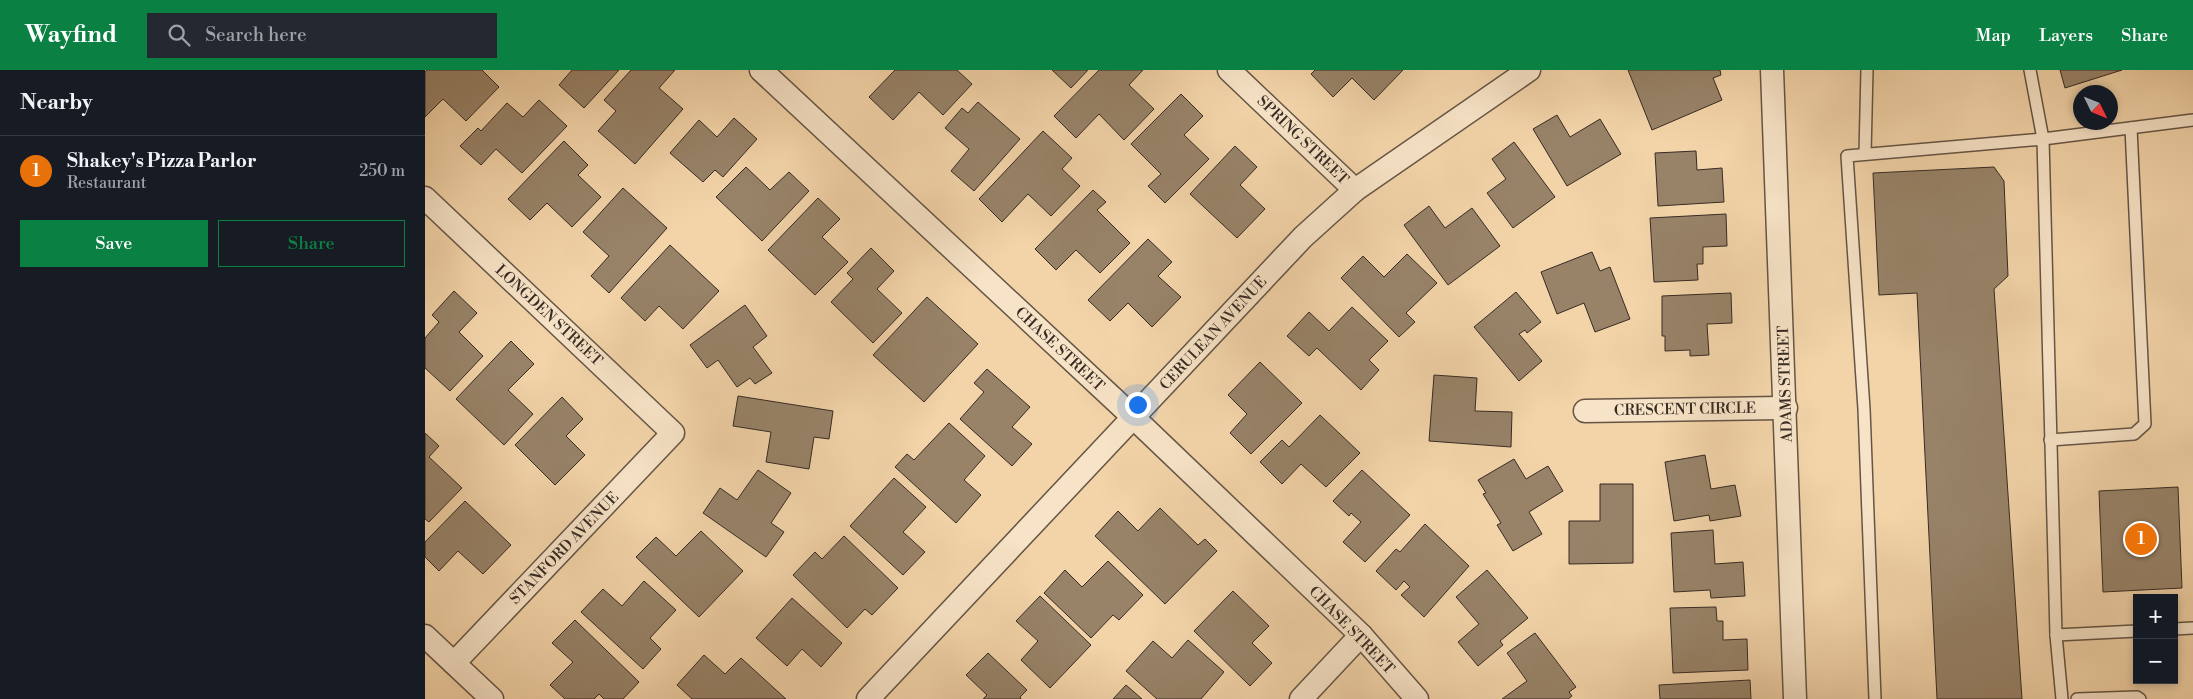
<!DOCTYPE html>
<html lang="en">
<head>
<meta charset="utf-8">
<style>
  body { margin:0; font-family:"Libre Bodoni",serif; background:#242831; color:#f1f3f6 }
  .controls { position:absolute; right:15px; bottom:15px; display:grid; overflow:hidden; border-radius:0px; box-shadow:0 2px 8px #0003 }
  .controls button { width:45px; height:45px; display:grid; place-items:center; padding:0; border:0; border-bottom:1px solid #363941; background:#171b24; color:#f1f3f6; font:25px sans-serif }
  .compass { position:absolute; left:1648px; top:15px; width:45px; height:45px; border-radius:50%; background:#171b24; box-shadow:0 2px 8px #0003; rotate:133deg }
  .you { position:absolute; left:712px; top:334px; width:18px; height:18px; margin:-12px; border:4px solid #fff; border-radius:50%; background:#1a73e8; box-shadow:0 0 0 8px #1a73e833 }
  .badge { display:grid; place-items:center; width:32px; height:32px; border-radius:50%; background:#0b8043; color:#fff; font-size:16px; font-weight:700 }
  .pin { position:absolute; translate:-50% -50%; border:2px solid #fff; box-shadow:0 1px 5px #0006 }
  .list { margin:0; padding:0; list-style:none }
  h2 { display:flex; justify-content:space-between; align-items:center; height:65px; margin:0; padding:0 20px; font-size:21px }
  h2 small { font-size:16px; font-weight:400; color:#9ea1a6 }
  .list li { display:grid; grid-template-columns:32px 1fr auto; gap:15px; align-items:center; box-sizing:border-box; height:70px; padding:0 20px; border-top:1px solid #363941 }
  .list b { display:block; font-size:19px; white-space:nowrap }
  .list p { margin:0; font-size:16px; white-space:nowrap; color:#9ea1a6 }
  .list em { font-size:16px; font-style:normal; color:#9ea1a6 }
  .actions { display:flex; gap:10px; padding:15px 20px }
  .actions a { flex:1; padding:11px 0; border:1px solid #0b8043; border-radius:0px; text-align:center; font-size:18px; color:#0b8043 }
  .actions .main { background:#0b8043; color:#fff }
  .icon { flex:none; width:28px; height:28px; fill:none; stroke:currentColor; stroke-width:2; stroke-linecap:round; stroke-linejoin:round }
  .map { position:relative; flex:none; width:1768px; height:629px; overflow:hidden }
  header { display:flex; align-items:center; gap:30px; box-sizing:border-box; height:70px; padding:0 25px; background:#0b8043; color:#fff }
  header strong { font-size:24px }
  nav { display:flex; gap:28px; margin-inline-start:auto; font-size:18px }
  .search { width:350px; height:45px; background:#242831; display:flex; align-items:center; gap:12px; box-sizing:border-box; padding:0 18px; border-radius:0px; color:#9ea1a6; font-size:19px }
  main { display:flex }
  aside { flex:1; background:#171b24 }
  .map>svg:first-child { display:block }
  .building { fill:#988369; stroke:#362b24 }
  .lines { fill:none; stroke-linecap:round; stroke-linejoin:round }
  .service-casing { stroke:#655545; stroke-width:14 }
  .minor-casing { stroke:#655545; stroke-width:25 }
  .service { stroke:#f7e3c7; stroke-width:11 }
  .minor { stroke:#f7e3c7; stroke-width:22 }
  .labels { text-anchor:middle; stroke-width:4; stroke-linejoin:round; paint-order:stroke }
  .street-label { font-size:15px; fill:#362b24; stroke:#f7e3c7 }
</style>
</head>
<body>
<header>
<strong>Wayfind</strong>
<div class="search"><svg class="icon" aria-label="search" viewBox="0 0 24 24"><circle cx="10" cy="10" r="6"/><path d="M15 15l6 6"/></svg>Search here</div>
<nav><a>Map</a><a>Layers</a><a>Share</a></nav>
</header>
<main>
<aside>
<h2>Nearby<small></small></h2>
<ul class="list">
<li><span class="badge" style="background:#e8710a">1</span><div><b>Shakey's Pizza Parlor</b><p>Restaurant</p></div><em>250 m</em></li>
</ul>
<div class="actions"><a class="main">Save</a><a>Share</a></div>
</aside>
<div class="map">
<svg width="1768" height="629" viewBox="0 0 1768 629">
  <rect width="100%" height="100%" fill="#f3d4a9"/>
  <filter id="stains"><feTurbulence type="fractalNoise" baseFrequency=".004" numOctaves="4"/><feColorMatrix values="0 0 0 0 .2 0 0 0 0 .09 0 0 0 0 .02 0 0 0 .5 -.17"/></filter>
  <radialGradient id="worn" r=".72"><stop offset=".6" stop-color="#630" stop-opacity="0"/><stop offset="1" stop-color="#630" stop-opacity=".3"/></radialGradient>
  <g class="building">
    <polygon points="2,0 57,0 74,17 41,51 18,29 0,47 0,2"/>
    <polygon points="147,0 194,0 159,38 134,15"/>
    <polygon points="206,0 250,0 234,18 258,39 210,94 173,61 191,41 179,30"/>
    <polygon points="470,0 532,0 547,14 518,45 494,22 468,50 444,27"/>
    <polygon points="627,0 663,0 646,18"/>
    <polygon points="674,0 718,0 704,15 729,39 699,70 674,44 651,68 629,46"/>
    <polygon points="890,0 978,0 949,30 927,8 908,27 886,4"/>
    <polygon points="1203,0 1295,0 1296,5 1288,8 1297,30 1227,60"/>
    <polygon points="1635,0 1697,0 1640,18"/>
    <polygon points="756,24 778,46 759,65 784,89 740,133 723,116 736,104 706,74"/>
    <polygon points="114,30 142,56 97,103 71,79 56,95 35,76 53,58 56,61 82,33 98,47"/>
    <polygon points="553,32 595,69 549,121 526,101 544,79 520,58 537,38 543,43"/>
    <polygon points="1132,45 1145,67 1175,49 1196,84 1142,116 1108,59"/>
    <polygon points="309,48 332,69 298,107 290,100 278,112 245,83 274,50 292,67"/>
    <polygon points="618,61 647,88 637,99 655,116 626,146 603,124 577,152 554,129"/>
    <polygon points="139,71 163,95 153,105 176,127 147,157 122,133 105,150 83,129"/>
    <polygon points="1089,72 1130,127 1088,158 1062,123 1081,109 1067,89"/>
    <polygon points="810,76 832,97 815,115 840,139 812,168 765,124"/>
    <polygon points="1271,81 1272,100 1297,98 1299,132 1233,136 1230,83"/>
    <polygon points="321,97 345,120 364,102 384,121 337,171 291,127"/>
    <polygon points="1569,97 1579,111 1583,206 1569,219 1597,629 1512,629 1492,223 1454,225 1448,103"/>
    <polygon points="198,118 242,158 184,223 166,206 184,186 158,162"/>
    <polygon points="668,120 681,132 672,140 705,173 675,203 651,180 631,200 610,179"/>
    <polygon points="393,128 415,149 397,167 423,192 390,225 343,180"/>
    <polygon points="1004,136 1020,158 1047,138 1075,176 1023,215 979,155"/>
    <polygon points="1301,144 1302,176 1278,177 1278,194 1272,194 1273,210 1229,212 1225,148"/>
    <polygon points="723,169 747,192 733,206 756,227 727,257 703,233 685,251 663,230"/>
    <polygon points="245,175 294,221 258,259 234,236 220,251 196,228"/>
    <polygon points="446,178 469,201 452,219 477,243 448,273 406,232 428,209 422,203"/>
    <polygon points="1167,182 1175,201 1185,197 1205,249 1170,262 1159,233 1132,244 1116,202"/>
    <polygon points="982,184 1012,213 981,243 990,252 974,267 916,208 938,186 959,207"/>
    <polygon points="29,221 52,243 34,262 58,286 25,321 0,298 0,268 14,252 7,245"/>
    <polygon points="1091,222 1116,252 1102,263 1100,260 1094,264 1117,291 1094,311 1049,257"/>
    <polygon points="1306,223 1307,253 1282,254 1284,285 1265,286 1265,280 1240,281 1240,266 1237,266 1237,226"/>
    <polygon points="502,227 553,274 499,332 448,285"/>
    <polygon points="320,235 342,266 328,277 347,303 330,314 325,308 312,317 293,290 282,298 265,275"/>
    <polygon points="927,237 963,271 944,290 954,300 936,320 892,278 884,286 862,266 884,242 904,261"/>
    <polygon points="86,271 109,294 83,320 108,344 79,375 31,329"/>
    <polygon points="835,292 877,333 826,384 805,363 822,344 803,325"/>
    <polygon points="562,299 605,337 587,357 607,374 587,396 535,349 559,322 549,313"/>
    <polygon points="1009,305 1052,308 1050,341 1087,342 1086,377 1004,371"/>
    <polygon points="313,326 408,341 404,369 389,367 384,399 341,392 346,362 308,356"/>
    <polygon points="137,327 158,349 141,366 160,385 130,415 90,375"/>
    <polygon points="895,345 935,383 901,417 876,394 857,414 835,392 857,370 864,377"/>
    <polygon points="524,353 560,386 539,410 556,425 531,453 470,397 482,384 489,390"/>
    <polygon points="0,363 14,376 4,387 37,418 4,452 0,449"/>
    <polygon points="1280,385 1286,419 1310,415 1316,446 1285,451 1284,445 1249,451 1240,392"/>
    <polygon points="1089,389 1101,409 1123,396 1138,421 1104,442 1117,464 1088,481 1072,455 1076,453 1058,424 1061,423 1053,410"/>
    <polygon points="333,400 366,423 346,453 359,462 341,487 278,443 295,418 312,430"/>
    <polygon points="937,400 985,445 940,492 918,472 936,452 926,443 924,446 908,431"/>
    <polygon points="469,408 501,437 478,462 500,482 478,505 425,456"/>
    <polygon points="1175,414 1208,414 1208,493 1144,494 1144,451 1175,451"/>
    <polygon points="1753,417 1757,518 1678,522 1674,421"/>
    <polygon points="40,431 86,475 58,504 33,481 14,501 0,487 0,472"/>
    <polygon points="735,438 773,475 780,469 792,481 740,534 670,466 693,441 713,461"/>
    <polygon points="1000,454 1044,496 999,547 976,525 985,517 979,511 971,520 951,501 971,479 975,482"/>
    <polygon points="1288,460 1290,494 1318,492 1320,526 1286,528 1285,520 1249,522 1246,463"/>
    <polygon points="276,461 318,501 274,547 211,487 231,467 251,486"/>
    <polygon points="419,466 473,518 447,545 440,539 422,558 368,505 390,482 397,489"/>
    <polygon points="683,491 718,525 694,550 688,545 666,568 619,523 640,500 657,517"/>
    <polygon points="1062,500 1103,548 1075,571 1078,575 1053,596 1033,572 1054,554 1031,527"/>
    <polygon points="219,511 251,540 225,568 236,579 218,599 156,542 178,519 197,536"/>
    <polygon points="808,521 844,556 827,573 847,593 825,616 769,561"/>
    <polygon points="615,526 666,575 625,618 596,590 613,571 591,551"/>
    <polygon points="367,528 417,573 396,597 377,579 362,596 331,568"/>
    <polygon points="1291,537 1292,551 1298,551 1298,570 1322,569 1323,600 1248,603 1245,538"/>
    <polygon points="150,550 214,612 198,629 179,629 174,624 169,629 140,629 125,615 148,592 127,573"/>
    <polygon points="1110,563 1151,617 1144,622 1147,626 1143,629 1077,629 1102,611 1082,583"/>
    <polygon points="763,570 799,602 776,629 732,629 701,601 728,571 747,588"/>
    <polygon points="563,583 602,620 595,627 596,629 558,629 562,625 541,605"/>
    <polygon points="279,585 300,604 316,588 361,629 267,629 252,615"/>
    <polygon points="1325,610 1326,629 1235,629 1234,615"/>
    <polygon points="701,615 717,629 688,629"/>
  </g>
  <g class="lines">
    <g class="service-casing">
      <g id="service">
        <polyline points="1605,0 1618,69 1768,50"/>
        <polyline points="1440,84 1442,0"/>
        <polyline points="1625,370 1709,364 1720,354 1706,58"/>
        <polyline points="1749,559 1768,558"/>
        <polyline points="1631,565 1637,629"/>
        <polyline points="1450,629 1439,339 1422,86 1618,69 1631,565 1712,561"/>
        <polyline points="1652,629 1712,627 1715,629"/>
      </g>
    </g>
    <g class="minor-casing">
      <g id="minor">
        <polyline points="336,0 708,347 936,565 992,629"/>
        <polyline points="804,0 930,120"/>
        <polyline points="1347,0 1370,629"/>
        <polyline points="0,128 248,363 29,593"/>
        <polyline points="1160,341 1361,338"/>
        <polyline points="0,566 67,629"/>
        <polyline points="443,629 878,167 930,120 1104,0"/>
        <polyline points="876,629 936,565"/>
      </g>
    </g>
    <use href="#service" class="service"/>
    <use href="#minor" class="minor"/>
  </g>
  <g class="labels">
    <g class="street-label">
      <text transform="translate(878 70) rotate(44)" y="5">SPRING STREET</text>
      <text transform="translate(124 245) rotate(43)" y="5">LONGDEN STREET</text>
      <text transform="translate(788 263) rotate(-47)" y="5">CERULEAN AVENUE</text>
      <text transform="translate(635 279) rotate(43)" y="5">CHASE STREET</text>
      <text transform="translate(1360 314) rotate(-92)" y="5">ADAMS STREET</text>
      <text transform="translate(1260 339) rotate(-1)" y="5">CRESCENT CIRCLE</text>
      <text transform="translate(139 478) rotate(-46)" y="5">STANFORD AVENUE</text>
      <text transform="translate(927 560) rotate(46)" y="5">CHASE STREET</text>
    </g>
  </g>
  <rect width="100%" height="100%" filter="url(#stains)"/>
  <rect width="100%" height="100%" fill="url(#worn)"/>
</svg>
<div class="controls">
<button>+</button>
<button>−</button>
</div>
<svg class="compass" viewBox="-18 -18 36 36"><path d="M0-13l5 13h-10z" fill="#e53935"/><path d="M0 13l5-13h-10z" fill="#9ea1a6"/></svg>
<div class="you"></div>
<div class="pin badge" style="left:1716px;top:469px;background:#e8710a">1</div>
</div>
</main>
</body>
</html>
